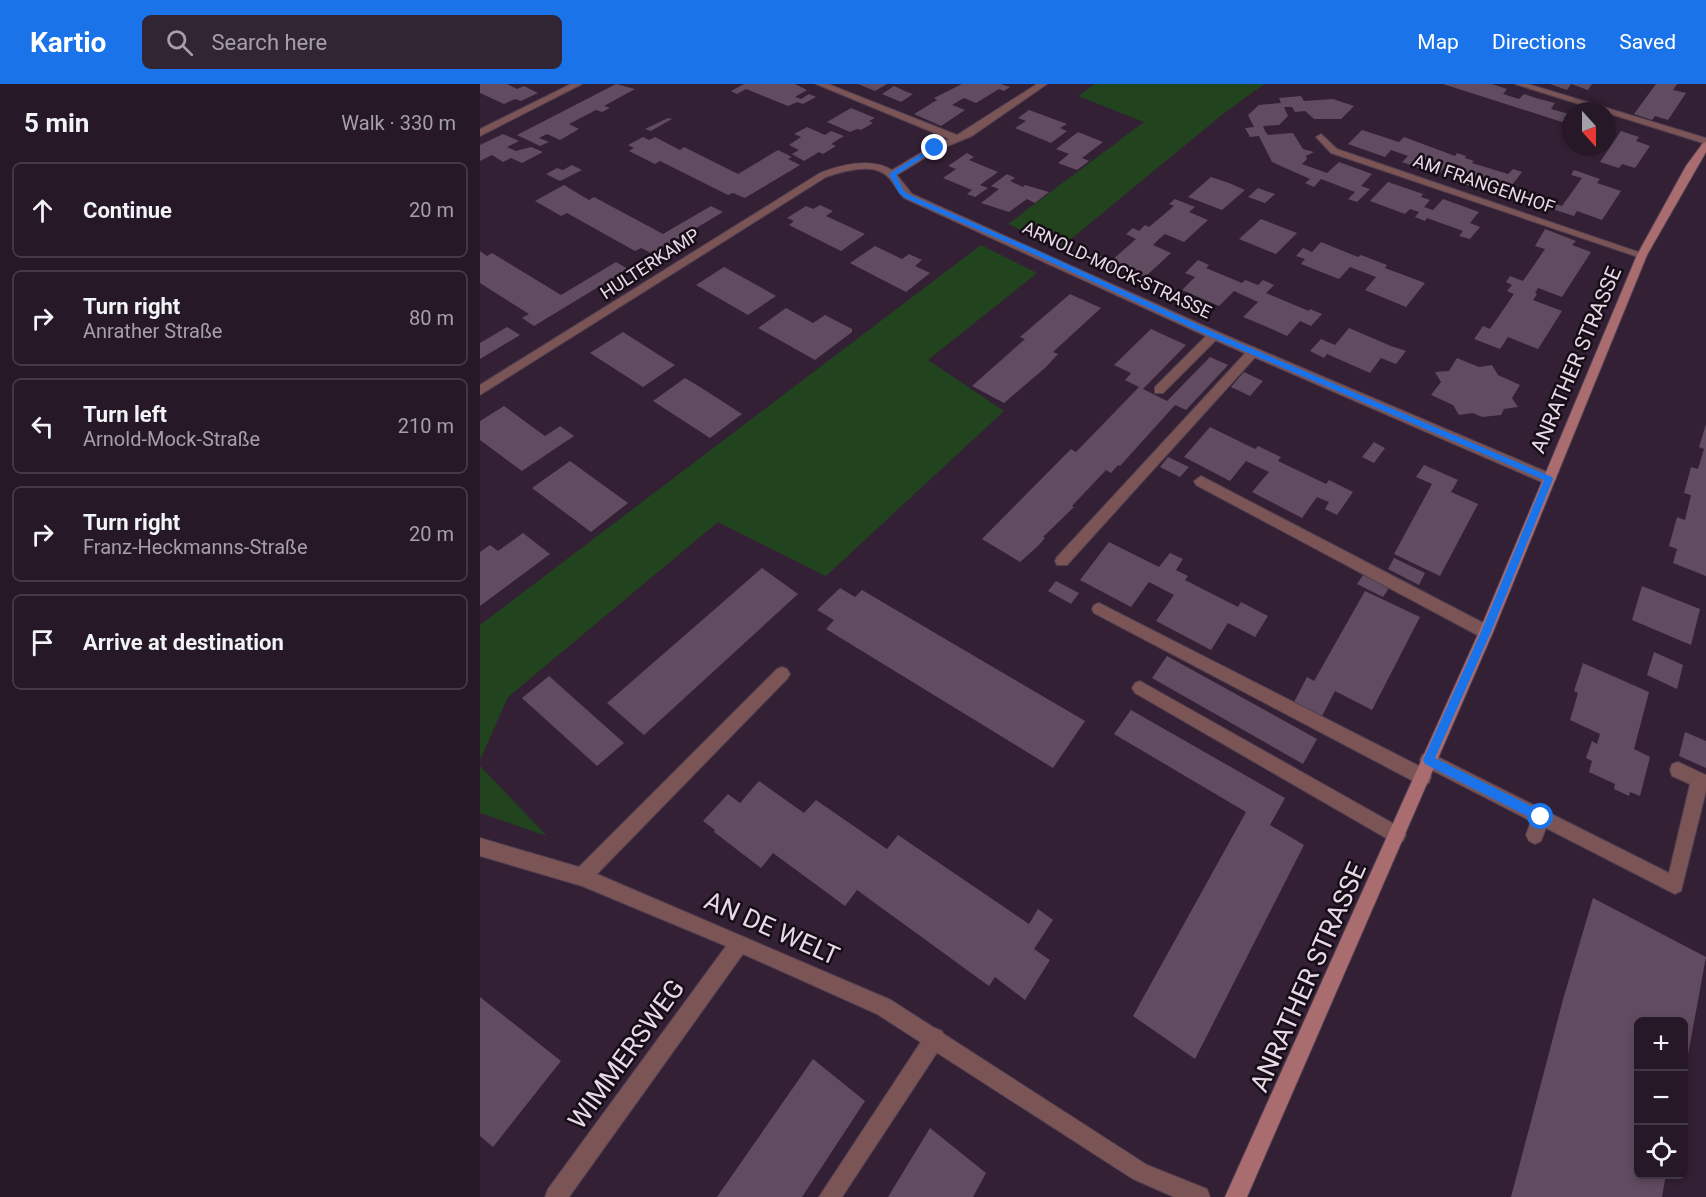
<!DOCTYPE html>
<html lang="en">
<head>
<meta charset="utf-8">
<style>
  body { margin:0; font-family:Roboto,sans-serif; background:#322533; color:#f1f3f6 }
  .controls { position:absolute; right:18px; bottom:18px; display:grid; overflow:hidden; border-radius:9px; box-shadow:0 3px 9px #0003 }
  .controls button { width:54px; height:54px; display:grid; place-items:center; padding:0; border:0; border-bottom:2px solid #423744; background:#261827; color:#f1f3f6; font:30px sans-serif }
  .compass { position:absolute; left:1082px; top:18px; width:54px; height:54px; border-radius:50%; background:#261827; box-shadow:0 3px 9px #0003; rotate:159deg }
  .stop { position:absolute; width:18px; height:18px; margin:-14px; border:4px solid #1a73e8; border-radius:50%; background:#fff }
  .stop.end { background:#1a73e8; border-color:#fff; box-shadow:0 2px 6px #0008 }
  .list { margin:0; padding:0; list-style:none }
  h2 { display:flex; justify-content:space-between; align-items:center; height:78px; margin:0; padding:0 24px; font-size:26px }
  h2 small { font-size:20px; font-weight:400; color:#a4a0a7 }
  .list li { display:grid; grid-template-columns:39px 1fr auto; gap:18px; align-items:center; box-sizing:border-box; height:96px; margin:0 12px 12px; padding:0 12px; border:2px solid #423744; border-radius:9px }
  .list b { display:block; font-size:22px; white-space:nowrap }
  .list p { margin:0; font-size:20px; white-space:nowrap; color:#a4a0a7 }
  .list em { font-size:20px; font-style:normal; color:#a4a0a7 }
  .icon { flex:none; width:33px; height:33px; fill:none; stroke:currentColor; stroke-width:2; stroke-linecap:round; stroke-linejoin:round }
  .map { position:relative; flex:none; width:1226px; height:1113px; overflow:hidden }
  header { display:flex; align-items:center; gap:36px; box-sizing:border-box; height:84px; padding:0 30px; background:#1a73e8; color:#fff }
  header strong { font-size:28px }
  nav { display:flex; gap:33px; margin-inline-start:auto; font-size:21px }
  .search { width:420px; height:54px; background:#322533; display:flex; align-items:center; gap:15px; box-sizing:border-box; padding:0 21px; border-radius:9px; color:#a4a0a7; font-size:22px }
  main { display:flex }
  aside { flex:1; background:#261827 }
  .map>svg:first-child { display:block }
  .green { fill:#21441e }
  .building { fill:#614b61 }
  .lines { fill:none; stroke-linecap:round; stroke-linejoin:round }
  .service-casing { stroke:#503e51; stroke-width:2 }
  .minor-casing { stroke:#503e51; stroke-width:2 }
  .secondary-casing { stroke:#503e51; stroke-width:2 }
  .service { fill:#7b5456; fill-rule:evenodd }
  .minor { fill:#7b5456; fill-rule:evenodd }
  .secondary { fill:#a96c6f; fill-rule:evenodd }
  .route { fill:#1a73e8 }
  .labels { text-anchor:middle; stroke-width:5; stroke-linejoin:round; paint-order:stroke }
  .far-street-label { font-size:18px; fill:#e7d9e7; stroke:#160d16 }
  .street-label { font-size:21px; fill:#e7d9e7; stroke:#160d16 }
  .near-street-label { font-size:26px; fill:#e7d9e7; stroke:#160d16 }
</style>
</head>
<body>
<header>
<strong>Kartio</strong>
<div class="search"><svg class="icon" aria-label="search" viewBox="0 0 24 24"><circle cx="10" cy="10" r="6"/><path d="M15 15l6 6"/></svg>Search here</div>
<nav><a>Map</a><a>Directions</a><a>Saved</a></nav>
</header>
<main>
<aside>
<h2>5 min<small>Walk · 330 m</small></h2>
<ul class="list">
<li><svg class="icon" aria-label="ahead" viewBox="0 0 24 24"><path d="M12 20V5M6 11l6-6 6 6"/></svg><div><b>Continue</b></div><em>20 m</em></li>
<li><svg class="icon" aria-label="right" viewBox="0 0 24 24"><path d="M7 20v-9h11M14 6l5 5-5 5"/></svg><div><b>Turn right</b><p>Anrather Straße</p></div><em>80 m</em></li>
<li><svg class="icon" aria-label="left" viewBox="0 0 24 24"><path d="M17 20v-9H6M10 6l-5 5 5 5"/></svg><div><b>Turn left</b><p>Arnold-Mock-Straße</p></div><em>210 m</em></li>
<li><svg class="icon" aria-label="right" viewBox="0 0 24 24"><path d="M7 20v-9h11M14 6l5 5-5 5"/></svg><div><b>Turn right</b><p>Franz-Heckmanns-Straße</p></div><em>20 m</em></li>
<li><svg class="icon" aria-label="arrive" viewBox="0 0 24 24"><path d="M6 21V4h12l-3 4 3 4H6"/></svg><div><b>Arrive at destination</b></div></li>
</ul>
</aside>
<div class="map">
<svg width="1226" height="1113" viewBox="0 0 1226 1113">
  <rect width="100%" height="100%" fill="#332034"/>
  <g class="green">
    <polygon points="615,0 784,0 743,30 580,164 528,140 664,38 598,12"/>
    <polygon points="501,161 557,189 448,276 524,327 346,492 238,438 28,613 0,676 0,541"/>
    <polygon points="0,682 67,752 0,729"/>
  </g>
  <g class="building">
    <polygon points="0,0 27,0 37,5 44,2 58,9 41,17 35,15 24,20 0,9"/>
    <polygon points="136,0 155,5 124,22 130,24 122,28 116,26 89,40 99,45 80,56 67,50 59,54 69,58 60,62 37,51"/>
    <polygon points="264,0 315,0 327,6 315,13 321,15 329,10 336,13 323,20 317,18 308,22 266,5 257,10 251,7"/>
    <polygon points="378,0 407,0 395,7"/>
    <polygon points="482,0 521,0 530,3 524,7 519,5 496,19 484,14 472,21 485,26 461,42 434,30 457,16 454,14"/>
    <polygon points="963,0 1012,0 1027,5 1023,10 1039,15 1044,10 1059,15 1075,19 1071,25 1089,30 1082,38"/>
    <polygon points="1070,0 1112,0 1108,6 1091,0 1087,6"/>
    <polygon points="1176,0 1197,0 1193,6 1206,9 1188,36 1175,32 1172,36 1154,30"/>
    <polygon points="414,2 427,8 433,10 421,18 402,10"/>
    <polygon points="821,12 824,17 853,15 874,22 861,35 834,35 825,27 815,28 812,23 804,23 808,32 799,41 783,42 785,47 788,51 813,49 823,65 834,68 826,72 827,75 822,80 847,89 859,78 892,90 881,102 890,105 877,118 868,115 875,108 841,95 834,103 825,99 830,95 792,78 779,52 770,53 765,44 774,43 768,31 779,21 801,19 799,14"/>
    <polygon points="371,24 395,34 389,37 393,39 381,46 377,45 370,48 347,38"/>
    <polygon points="549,26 587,40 580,44 587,47 571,59 535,44 546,37 538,34"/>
    <polygon points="188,34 192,35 171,47 165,45"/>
    <polygon points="327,43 345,51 351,47 364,52 351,60 356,62 343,70 339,68 324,77 312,70 319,66 309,61 321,53 314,50"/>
    <polygon points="882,46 919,58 924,53 975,72 977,69 986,72 985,74 994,77 992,79 1028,90 1033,85 1042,88 1032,101 1023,98 1013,110 976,97 985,87 966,82 958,91 922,78 928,72 911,66 905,73 868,60"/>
    <polygon points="1141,47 1159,53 1156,57 1170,62 1155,84 1142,80 1139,84 1120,78"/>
    <polygon points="598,48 623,58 602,74 609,77 597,86 578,79 589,70 576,65"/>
    <polygon points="23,50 39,57 27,63 36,67 51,63 63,68 42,79 31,74 23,78 12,71 0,77 0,61"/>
    <polygon points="163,53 169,56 175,53 200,66 204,63 258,90 298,66 312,73 308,75 320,81 265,114 253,109 248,111 180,77 175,80 149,67 154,64 148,61"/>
    <polygon points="487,69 494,73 489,76 518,88 500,101 508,104 495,113 487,110 492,106 463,94 476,85 468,82"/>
    <polygon points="92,81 102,86 80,97 66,90 77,84 83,86"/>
    <polygon points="1094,86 1120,95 1117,99 1141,107 1122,136 1097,127 1094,132 1066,123 1069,118 1082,122 1102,94 1091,91"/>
    <polygon points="527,90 535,94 530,97 543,103 545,101 569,108 555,119 547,115 529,128 501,119 519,105 511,102"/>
    <polygon points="731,93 749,99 765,106 742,126 708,113"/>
    <polygon points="908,98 943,110 941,113 950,116 944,123 953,126 963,115 999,128 990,139 1000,143 990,155 979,152 983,147 947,134 945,137 935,133 939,128 930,125 925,130 890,117"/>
    <polygon points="84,101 109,116 114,113 183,150 231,122 243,128 173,170 161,164 155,167 87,129 81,132 55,117"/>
    <polygon points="778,104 786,107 795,110 785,119 768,113"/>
    <polygon points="695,115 715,123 709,128 728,136 704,158 685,150 679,155 673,161 691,169 665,193 640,182 633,188 613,179 620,172 631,177 656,155 646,150 653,144 659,147 665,141 669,143 694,122 689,120"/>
    <polygon points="340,121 353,127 346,132 385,150 361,167 309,141 314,137 307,134 326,122 333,125"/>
    <polygon points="781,135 817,149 796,170 759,155"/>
    <polygon points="1065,145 1096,157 1092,161 1111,168 1082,213 1058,204 1055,209 1057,210 1053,216 1082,227 1058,265 1028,253 1020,265 994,255 1003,242 1010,245 1034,210 1027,207 1032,201 1026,198 1030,192 1043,197 1065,165 1055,162"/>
    <polygon points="841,158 878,173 881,171 907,181 905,184 945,199 926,223 885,206 896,193 870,183 859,195 821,180 825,175 816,172 823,164 832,168"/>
    <polygon points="395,162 422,175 429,170 442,176 435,182 450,189 426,208 370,179"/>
    <polygon points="0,167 7,172 12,169 81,211 136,178 148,185 54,242 42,234 49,230 0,199"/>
    <polygon points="718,176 729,181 726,184 762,199 765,196 778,201 783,196 794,201 786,209 829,227 830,225 842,230 831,242 820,237 807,252 785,242 763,233 778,218 767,213 754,207 739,222 702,206 715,193 705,189"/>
    <polygon points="244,183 282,204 296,212 268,231 216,201"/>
    <polygon points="590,210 621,224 573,268 578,270 566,283 524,319 492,302 545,255 540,253"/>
    <polygon points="306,224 333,239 345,231 372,245 372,248 335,276 278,244"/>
    <polygon points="27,243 40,251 0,275 0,259"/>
    <polygon points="869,244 911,262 926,267 916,280 901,274 890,289 847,270 844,274 830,267 841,255 855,261"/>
    <polygon points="671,245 706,261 663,305 687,317 730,273 748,281 706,326 695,321 640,382 638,381 631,389 626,386 592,422 594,423 563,453 565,454 558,462 540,478 502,455 591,365 596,368 659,303 645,296 651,289 634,281"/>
    <polygon points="143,248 182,273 195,281 163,303 110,269"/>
    <polygon points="977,274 999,283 1012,281 1018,291 1040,301 1032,314 1038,323 1024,325 1021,331 1002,333 993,329 979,331 973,321 951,311 961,298 955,288 969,287"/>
    <polygon points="764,288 783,297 770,312 751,303"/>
    <polygon points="205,294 220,303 262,330 230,354 173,317"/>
    <polygon points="24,322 65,352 80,342 94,352 42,387 0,356 0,337"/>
    <polygon points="1226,340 1226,492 1193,479 1197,465 1189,462 1197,433 1205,436 1211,411 1204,409 1211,383 1218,385 1224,365 1219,363"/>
    <polygon points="730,343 775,365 778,362 801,373 798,377 846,400 849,396 873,408 857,431 845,425 849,418 837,413 822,434 772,408 789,388 766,377 750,397 704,373"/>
    <polygon points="894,358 905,364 894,379 882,373"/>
    <polygon points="688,373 709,383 700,393 680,383"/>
    <polygon points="90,377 148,419 111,448 52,404"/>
    <polygon points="944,381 978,396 971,408 998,420 960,492 914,470 952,400 936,393"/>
    <polygon points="43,449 70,470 0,522 0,468 10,461 18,467"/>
    <polygon points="629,458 679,483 690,469 703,475 696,486 708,492 705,496 758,523 761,518 788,532 775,553 748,539 731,566 676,537 694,511 669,498 651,523 600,496"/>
    <polygon points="914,474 945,489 939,501 908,485"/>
    <polygon points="282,484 318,510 164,651 127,619"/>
    <polygon points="883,491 909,504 903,513 877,500"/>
    <polygon points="576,497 599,509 591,520 568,507"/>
    <polygon points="1162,502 1220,525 1211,561 1152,536"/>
    <polygon points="360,504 375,513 382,506 605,637 573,684 346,545 354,536 337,526"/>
    <polygon points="885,507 940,533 892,626 855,607 842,632 814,618 827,593 834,597"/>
    <polygon points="1174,568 1203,581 1197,605 1167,591"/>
    <polygon points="687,572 837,655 823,680 672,594"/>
    <polygon points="1103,579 1169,608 1154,665 1170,673 1160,712 1150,708 1149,712 1134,705 1135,700 1109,688 1112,677 1106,674 1112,657 1117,660 1120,650 1090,636 1098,609 1094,607"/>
    <polygon points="69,592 144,659 117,682 42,614"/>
    <polygon points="651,626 805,714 790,741 824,761 715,975 653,932 766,728 634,650"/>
    <polygon points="1205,648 1226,657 1226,684 1199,672"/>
    <polygon points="279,697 324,729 336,716 407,765 418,751 549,840 558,825 573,836 554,865 570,876 545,916 515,893 509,902 377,806 365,822 293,769 281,784 234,748 235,746 223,737 248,710 260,719"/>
    <polygon points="1113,814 1226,873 1205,987 1204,938 1158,938 1158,1090 1186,1090 1182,1113 1031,1113 1084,912"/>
    <polygon points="0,913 81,977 13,1063 0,1052"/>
    <polygon points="333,975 385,1017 322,1113 237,1113"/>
    <polygon points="450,1044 506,1089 493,1113 408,1113"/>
  </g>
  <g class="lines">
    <g class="service-casing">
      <g id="service">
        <polygon points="734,247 738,248 738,254 683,309 675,309 675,303 730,248"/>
        <polygon points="774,263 780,267 778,270 587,481 577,481 575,477 577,473 770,264"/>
        <polygon points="721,392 1011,543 1013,548 1011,553 1006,554 1001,553 716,401 714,397"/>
        <polygon points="619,519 949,687 951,693 949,699 943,701 937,699 614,529 612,525 614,521"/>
        <polygon points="660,597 923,745 926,751 923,757 917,760 911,757 655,609 652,604 655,599"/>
        <polygon points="948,668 1189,789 1210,700 1192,692 1190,686 1192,680 1198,678 1226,691 1226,707 1201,807 1195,810 1189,807 1066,744 1061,757 1055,760 1049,757 1046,751 1051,737 942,681 940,676 942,671"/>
        <polygon points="455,944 462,947 465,954 462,961 362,1113 339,1113 448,947"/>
      </g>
    </g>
    <g class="minor-casing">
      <g id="minor">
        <polygon points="91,0 102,0 0,52 0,45"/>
        <path d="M336,0H348L477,51L557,0H567L492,52L458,66L417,91L432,110L738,248L1074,391L1076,395L1069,400L1064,399L730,254L424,114C418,108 415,101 410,95C396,77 364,87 346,93L0,311V301L340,89C361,81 390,73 412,86L452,62L469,55Z"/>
        <polygon points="1035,0 1048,0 1226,54 1226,60"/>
        <polygon points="841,50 857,65 1167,171 1166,173 1158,173 851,69 836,53"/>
        <polygon points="302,583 307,585 310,590 307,595 117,790 411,916 667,1081 727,1105 730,1113 694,1113 653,1095 397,930 263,870 89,1113 65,1113 68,1105 246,862 102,802 0,772 0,754 99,783 297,585"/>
      </g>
    </g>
    <g class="secondary-casing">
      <polygon id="secondary" points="1226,58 1226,68 1167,171 1013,548 767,1113 745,1113 999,548 1157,171 1206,82 1223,59"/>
    </g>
    <use href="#service" class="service"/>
    <use href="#minor" class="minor"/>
    <use href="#secondary" class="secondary"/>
  </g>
  <polygon class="route" points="453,62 458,64 416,91 424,107 430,111 556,166 736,249 1072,393 1073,395 1011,548 955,674 1065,729 1065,737 1057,737 945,680 943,676 1001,548 1064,396 731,253 551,169 425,114 419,109 409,90"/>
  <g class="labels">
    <g class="far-street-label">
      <text transform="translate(1004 100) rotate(19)" y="6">AM FRANGENHOF</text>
      <text transform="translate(170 180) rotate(-33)" y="6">HULTERKAMP</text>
      <text transform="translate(637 186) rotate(25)" y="6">ARNOLD-MOCK-STRASSE</text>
    </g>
    <g class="street-label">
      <text transform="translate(1096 276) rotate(-67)" y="7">ANRATHER STRASSE</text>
    </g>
    <g class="near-street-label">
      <text transform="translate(292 844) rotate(24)" y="9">AN DE WELT</text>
      <text transform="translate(828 893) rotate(-66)" y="9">ANRATHER STRASSE</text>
      <text transform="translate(146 970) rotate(-54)" y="9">WIMMERSWEG</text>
    </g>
  </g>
</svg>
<div class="controls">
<button>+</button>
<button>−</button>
<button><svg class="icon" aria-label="locate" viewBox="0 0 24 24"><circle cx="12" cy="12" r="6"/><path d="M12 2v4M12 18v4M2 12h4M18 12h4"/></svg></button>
</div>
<svg class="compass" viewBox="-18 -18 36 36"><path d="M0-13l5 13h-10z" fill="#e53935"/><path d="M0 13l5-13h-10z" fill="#a4a0a7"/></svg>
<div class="stop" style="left:1061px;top:733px"></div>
<div class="stop end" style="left:455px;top:64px"></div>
</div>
</main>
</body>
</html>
